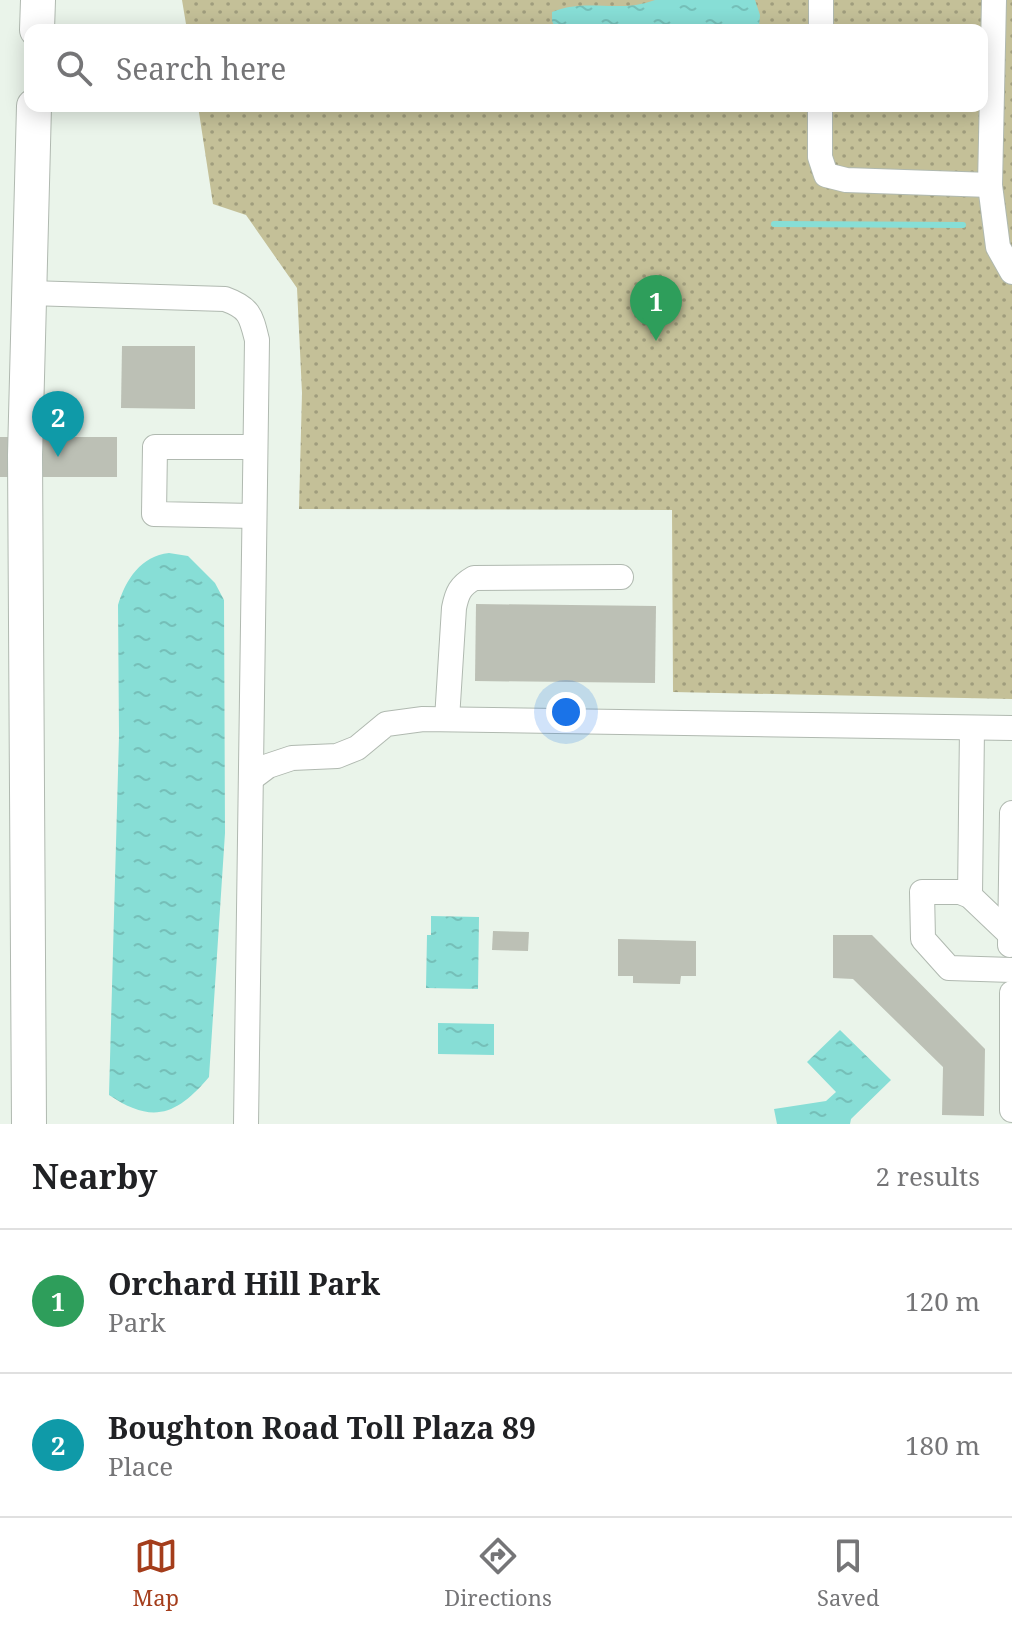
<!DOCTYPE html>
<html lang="en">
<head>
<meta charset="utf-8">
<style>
  body { margin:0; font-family:"Noto Serif",serif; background:#f6f6f6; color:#202124 }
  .you { position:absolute; left:566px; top:712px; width:28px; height:28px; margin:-20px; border:6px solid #fff; border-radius:50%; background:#1a73e8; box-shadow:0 0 0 12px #1a73e833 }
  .badge { display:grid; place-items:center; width:52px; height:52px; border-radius:50%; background:#a43d1b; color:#fff; font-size:26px; font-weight:700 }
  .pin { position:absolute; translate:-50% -66px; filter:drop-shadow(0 2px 4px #0008) }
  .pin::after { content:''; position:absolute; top:42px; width:28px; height:24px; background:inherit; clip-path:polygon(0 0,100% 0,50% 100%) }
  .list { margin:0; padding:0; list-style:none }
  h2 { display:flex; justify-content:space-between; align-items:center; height:104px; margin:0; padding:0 32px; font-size:34px }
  h2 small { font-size:26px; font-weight:400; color:#757577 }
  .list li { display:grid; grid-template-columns:52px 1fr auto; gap:24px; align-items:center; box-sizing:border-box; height:144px; padding:0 32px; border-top:2px solid #e0e0e0 }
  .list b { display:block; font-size:30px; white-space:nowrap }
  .list p { margin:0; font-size:26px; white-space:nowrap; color:#757577 }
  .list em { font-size:26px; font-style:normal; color:#757577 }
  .icon { flex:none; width:44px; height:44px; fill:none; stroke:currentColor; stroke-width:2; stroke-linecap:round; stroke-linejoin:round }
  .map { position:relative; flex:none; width:1012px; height:1124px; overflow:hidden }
  .search { position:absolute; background:#fff; box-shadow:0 4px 20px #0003; left:24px; right:24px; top:24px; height:88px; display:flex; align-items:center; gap:20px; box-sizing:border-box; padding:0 28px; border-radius:16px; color:#757577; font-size:30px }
  .sheet { height:392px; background:#fff }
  nav { display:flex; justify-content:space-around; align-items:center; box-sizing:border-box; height:112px; border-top:2px solid #e0e0e0; background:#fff; font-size:22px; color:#757577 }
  nav a { display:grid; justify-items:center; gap:4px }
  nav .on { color:#a43d1b }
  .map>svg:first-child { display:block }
  .park { fill:url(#park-dots) }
  .water { fill:url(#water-ripples) }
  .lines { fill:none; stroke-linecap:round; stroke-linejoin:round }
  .stream { stroke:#87ded6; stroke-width:6 }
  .building { fill:#bcc0b5 }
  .minor-casing { stroke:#b0b9b0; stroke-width:26 }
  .highway-casing { stroke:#b0b9b0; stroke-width:36 }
  .minor { stroke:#fff; stroke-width:24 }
  .highway { stroke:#fff; stroke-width:34 }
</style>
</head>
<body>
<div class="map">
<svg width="1012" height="1124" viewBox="0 0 1012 1124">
  <defs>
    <pattern id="park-dots" width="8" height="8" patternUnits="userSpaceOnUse" patternTransform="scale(2)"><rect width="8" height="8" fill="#c4c098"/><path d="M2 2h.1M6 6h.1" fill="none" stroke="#a09d7d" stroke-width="1.8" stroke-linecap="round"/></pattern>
    <pattern id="water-ripples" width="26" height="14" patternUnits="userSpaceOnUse" patternTransform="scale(2)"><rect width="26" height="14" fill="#87ded6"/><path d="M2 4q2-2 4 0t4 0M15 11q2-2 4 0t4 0" fill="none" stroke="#75bfb8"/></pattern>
  </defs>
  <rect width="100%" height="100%" fill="#eaf4ea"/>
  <polygon class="park" points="182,0 1012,0 1012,699 673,692 672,510 299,509 302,393 297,288 246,215 213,204 198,106 982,106 982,30 187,30"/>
  <g class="water">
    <path d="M655,0H755L760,15L759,27L756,30H556L552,21V12C582,0 604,9 636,5C642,4 649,2 655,0Z"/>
    <path d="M169,553L188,556L215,583L224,600L225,833L209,1077C176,1116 152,1124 109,1095L119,736L118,605C126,579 141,556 169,553Z"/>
    <polygon points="431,916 479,917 478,989 426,988 427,935 431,935"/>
    <polygon points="438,1023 494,1024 494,1055 438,1054"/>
    <polygon points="840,1030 891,1080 851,1119 850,1124 777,1124 774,1109 826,1101 836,1092 807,1062"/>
  </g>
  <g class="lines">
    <polyline class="stream" points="774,224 963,225"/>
  </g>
  <g class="building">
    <polygon points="122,346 195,346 195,409 121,408"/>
    <rect x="0" y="437" width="117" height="40"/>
    <polygon points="476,604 656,606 655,683 475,681"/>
    <polygon points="493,931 529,932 528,951 492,950"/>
    <polygon points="833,935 872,935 985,1049 984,1116 942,1115 943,1067 853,979 833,978"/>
    <polygon points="618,939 696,941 696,976 681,976 680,984 633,983 633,976 618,976"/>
  </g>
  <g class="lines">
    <g class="minor-casing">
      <g id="minor">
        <polyline points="994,0 990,185 998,247 1012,272"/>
        <polyline points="821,30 821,0"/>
        <polyline points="820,106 820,157 826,175 846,180 990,185"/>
        <path d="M29,293L225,299C250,308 251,316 257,340L246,1124"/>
        <polyline points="254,516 154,514 155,447 255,447"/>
        <path d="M447,719L454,608C457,593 460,586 474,578L621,577"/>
        <polyline points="252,778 268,766 292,758 337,756 357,748 386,724 423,719 1012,728"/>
        <polyline points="970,896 972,728"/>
        <polyline points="1012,936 970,896 960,892 922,892 923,939 949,968 1012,970"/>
        <polyline points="1010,945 1012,813"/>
        <polyline points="1012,993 1012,1110"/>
      </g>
    </g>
    <g class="highway-casing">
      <g id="highway">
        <polyline points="37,30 38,0"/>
        <polyline points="29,1124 25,455 34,106"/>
      </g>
    </g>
    <use href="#minor" class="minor"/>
    <use href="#highway" class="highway"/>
  </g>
</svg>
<div class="you"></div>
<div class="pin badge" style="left:656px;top:341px;background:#2e9e5b">1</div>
<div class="pin badge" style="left:58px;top:457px;background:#0f9aa8">2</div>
<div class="search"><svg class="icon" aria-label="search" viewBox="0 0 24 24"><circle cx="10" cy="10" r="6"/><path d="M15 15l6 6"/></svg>Search here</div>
</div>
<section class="sheet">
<h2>Nearby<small>2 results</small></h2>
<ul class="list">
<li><span class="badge" style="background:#2e9e5b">1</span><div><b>Orchard Hill Park</b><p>Park</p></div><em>120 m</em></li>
<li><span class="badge" style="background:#0f9aa8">2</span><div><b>Boughton Road Toll Plaza 89</b><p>Place</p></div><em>180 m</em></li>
</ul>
</section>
<nav>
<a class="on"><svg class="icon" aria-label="map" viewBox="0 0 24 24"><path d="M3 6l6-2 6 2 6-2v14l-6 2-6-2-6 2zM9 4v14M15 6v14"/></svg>Map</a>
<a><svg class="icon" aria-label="directions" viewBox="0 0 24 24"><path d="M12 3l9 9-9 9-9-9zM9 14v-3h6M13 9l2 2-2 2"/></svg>Directions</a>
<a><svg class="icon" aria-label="saved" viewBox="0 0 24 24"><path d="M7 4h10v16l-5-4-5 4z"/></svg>Saved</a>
</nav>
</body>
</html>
